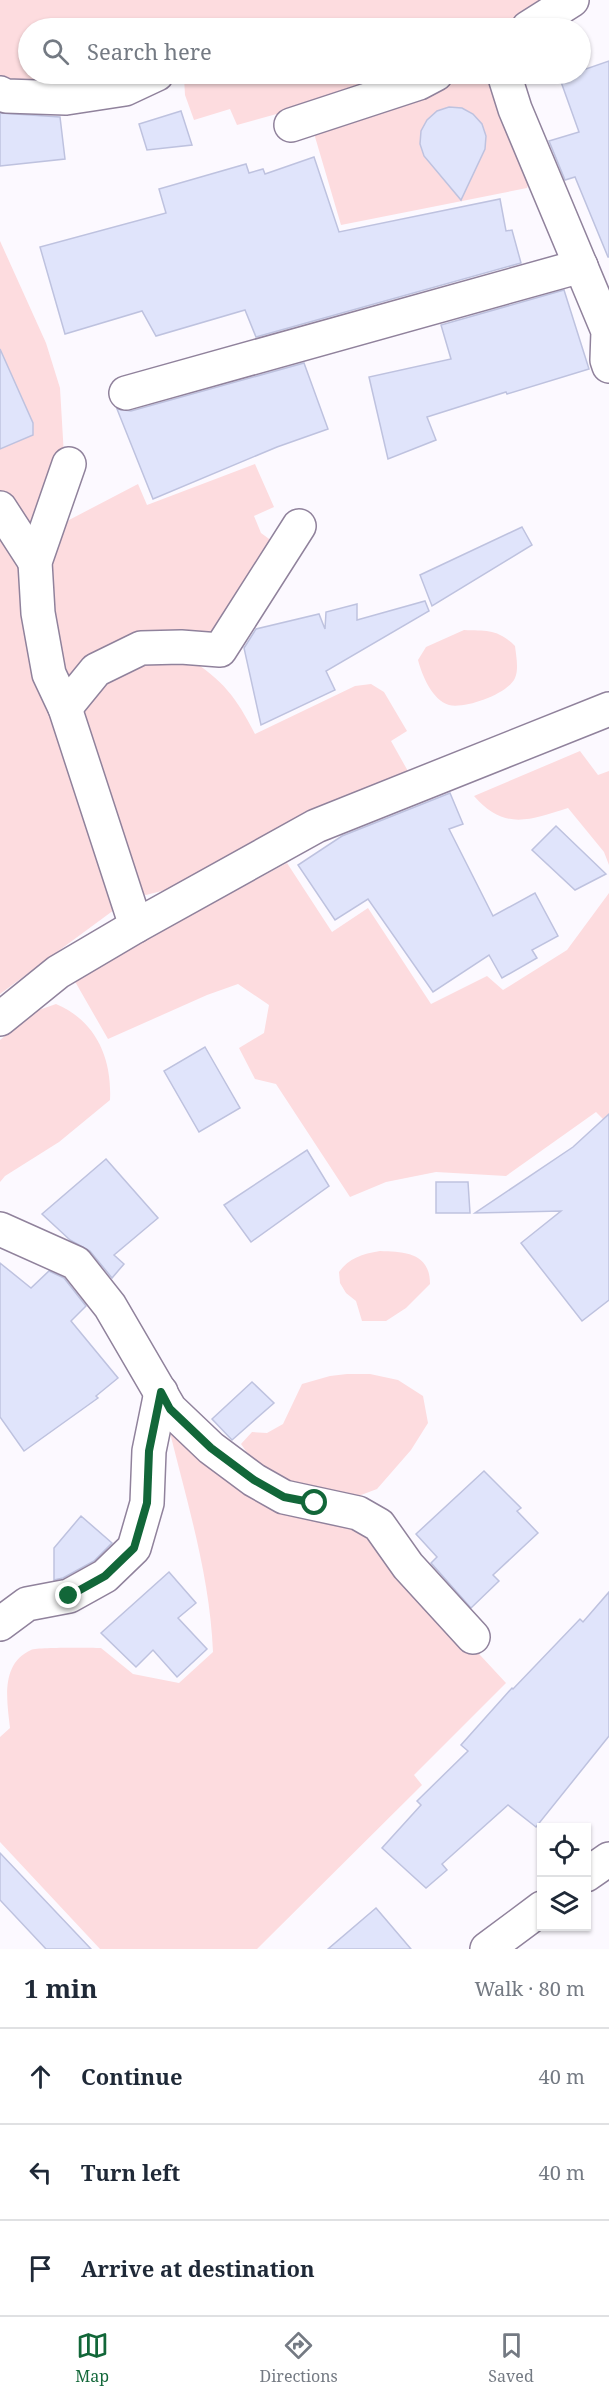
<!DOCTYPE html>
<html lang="en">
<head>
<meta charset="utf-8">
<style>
  body { margin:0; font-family:"Noto Serif",serif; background:#f6f6f7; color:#1f2937 }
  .controls { position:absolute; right:18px; bottom:18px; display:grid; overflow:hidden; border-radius:0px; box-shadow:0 2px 4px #0004 }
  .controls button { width:54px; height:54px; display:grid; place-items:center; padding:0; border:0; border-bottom:2px solid #e0e1e3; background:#fff; color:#1f2937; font:30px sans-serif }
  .stop { position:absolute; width:18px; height:18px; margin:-14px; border:4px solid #126739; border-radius:50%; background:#fff }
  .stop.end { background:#126739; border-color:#fff; box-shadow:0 2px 6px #0008 }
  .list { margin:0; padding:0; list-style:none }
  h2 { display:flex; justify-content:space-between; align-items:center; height:78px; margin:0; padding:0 24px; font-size:26px }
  h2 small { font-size:20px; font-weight:400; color:#747a83 }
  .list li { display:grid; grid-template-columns:39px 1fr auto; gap:18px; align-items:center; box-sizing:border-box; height:96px; padding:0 24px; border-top:2px solid #e0e1e3 }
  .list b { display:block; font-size:22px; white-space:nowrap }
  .list em { font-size:20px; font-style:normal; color:#747a83 }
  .icon { flex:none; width:33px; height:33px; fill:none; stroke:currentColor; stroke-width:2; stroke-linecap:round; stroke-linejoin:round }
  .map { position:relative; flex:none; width:609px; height:1949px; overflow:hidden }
  .search { position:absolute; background:#fff; box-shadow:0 2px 4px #0004; left:18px; right:18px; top:18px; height:66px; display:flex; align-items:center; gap:15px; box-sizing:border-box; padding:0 21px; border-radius:33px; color:#747a83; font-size:22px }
  .sheet { height:366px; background:#fff }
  nav { display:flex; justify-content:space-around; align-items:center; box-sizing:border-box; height:84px; border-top:2px solid #e0e1e3; background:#fff; font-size:16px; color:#747a83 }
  nav a { display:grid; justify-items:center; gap:3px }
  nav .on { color:#126739 }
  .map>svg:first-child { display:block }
  .green { fill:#fddcdf }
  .building { fill:#e0e4fb; stroke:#bec2df; stroke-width:1.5 }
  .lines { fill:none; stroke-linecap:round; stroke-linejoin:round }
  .minor-casing { stroke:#90829c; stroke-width:36 }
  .minor { stroke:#fff; stroke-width:33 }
  .route { stroke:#126739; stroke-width:8 }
</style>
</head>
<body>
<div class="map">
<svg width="609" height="1949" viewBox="0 0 609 1949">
  <rect width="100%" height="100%" fill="#fcf9ff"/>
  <g class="green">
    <polygon points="0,0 547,0 502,28 484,28 434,20 360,22 275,28 28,28 28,74 132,74 91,87 0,81"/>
    <polygon points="188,74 421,74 237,125 230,109 194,120 185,95 184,77"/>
    <polygon points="453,74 495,74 530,181 527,188 341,225 313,130 432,88"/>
    <polygon points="0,241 46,343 60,388 65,473 35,548 118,907 0,994"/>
    <polygon points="255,464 274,507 254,516 261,533 276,544 212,637 68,685 43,595 55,540 69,520 138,484 147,505"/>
    <path d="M464,630C487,631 498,629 515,646C516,655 519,669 515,678C508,694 465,709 449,705C432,700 422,675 418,660L426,647Z"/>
    <path d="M188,658C223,680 236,697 255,734L355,686L371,684L384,692L407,731L391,741L409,773L177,887L146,895L136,891L80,702L135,660Z"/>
    <path d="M580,751L598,775L609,771V865L604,852L568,808C530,820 504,831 474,796Z"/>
    <polygon points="287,863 332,932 368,908 431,1004 487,976 503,990 567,950 609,893 609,1125 596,1112 506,1176 436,1172 386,1182 350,1197 276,1084 255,1079 239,1048 264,1033 269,1005 238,984 207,995 108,1039 73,978"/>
    <path d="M56,1004C96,1021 112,1058 110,1100L59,1142L5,1176L0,1182V1040L36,1011Z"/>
    <path d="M380,1251C404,1252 430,1252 430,1284L406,1308L386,1321H362L356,1301L346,1293L340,1283L339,1272C349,1258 362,1254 380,1251Z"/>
    <polygon points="347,1374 370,1374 398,1380 423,1396 428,1423 411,1450 377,1489 345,1501 304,1495 257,1467 241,1444 252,1432 267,1433 283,1424 302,1384 330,1376"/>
    <path d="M169,1429L365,1531L506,1683L414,1775L422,1785L257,1949H100L0,1842V1737L10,1728C7,1701 0,1664 31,1650C39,1647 89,1648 101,1648L133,1674L179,1683L213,1652C210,1576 187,1502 169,1429Z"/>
  </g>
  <g class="building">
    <polygon points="609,61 609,257 608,257 575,177 565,180 549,141 579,132 560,79 580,74 580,71"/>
    <polygon points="449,107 462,108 473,114 482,124 486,136 485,149 461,200 424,156 420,144 421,131 427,120 437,111"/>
    <polygon points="181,111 192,145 147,150 139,124"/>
    <polygon points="0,113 60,117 65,159 0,166"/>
    <polygon points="314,157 339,232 500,199 506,231 512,230 521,263 256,337 245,310 156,336 142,311 65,334 40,247 166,213 159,189 246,164 249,173 263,169 265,174"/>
    <polygon points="564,290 589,369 507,394 506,392 427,417 436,440 388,459 369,377 451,359 441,325"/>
    <polygon points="0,349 33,423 33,435 0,449"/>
    <polygon points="304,363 328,429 277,447 153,499 117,409 131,411"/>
    <polygon points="522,527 532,545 432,606 420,575"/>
    <polygon points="425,601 429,611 326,671 335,690 261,725 244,648 256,629 319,614 325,629 326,612 357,604 357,620"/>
    <polygon points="450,793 463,824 449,829 493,916 535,893 558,936 532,950 537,958 502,978 489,955 433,992 368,899 335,920 298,865 342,836"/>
    <polygon points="556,826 606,874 575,890 532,850"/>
    <polygon points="205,1047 240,1108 199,1132 164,1071"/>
    <polygon points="609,1114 609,1300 582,1321 521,1243 561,1211 475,1213 573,1147"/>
    <polygon points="307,1150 329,1186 251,1242 224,1205"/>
    <polygon points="106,1159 158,1218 114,1255 124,1264 112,1278 90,1251 70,1240 42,1214"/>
    <polygon points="436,1182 468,1182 470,1213 436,1213"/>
    <polygon points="0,1263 31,1288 49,1271 64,1278 86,1306 71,1321 118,1378 96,1396 98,1398 24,1451 0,1417"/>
    <polygon points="252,1382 274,1403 232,1440 212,1419"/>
    <polygon points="484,1471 521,1508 517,1511 538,1533 493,1575 499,1581 471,1608 431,1563 437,1557 416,1534"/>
    <polygon points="81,1516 112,1543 94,1561 63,1578 54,1580 54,1548"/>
    <polygon points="169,1572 196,1603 178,1618 207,1649 177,1677 153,1650 136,1667 101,1633"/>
    <polygon points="609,1592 609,1736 536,1827 508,1805 442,1864 447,1870 426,1888 382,1848 421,1805 417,1801 468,1751 461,1745 512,1688 513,1689 580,1619 583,1622"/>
    <polygon points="0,1853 91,1949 46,1949 0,1900"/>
    <polygon points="376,1908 411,1949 328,1949"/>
  </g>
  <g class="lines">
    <g class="minor-casing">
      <g id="minor">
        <polyline points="528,28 572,0"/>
        <polyline points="504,74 515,109 608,331 607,360 609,366"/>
        <polyline points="0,93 6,96 66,98 125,89 157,74"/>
        <polyline points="291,125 419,83 436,74"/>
        <polyline points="126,393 581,266"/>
        <polyline points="69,464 35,562 38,613 49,674 65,708 136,926"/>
        <polyline points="0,508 35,562"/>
        <polyline points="65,708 96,670 141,648 181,647 220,650 299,526"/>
        <polyline points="0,1019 58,972 136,926 316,826 609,709"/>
        <polyline points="0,1229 76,1263 110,1306 170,1409 211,1448 254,1480 284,1497 358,1513 379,1525 408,1566 473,1637"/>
        <polyline points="0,1624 27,1604 69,1596 105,1576 134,1548 147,1503 149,1451 161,1392"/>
        <polyline points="586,1875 609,1859"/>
        <polyline points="487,1949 542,1908"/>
      </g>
    </g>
    <use href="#minor" class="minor"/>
  </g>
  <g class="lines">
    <polyline class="route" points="69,1596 105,1576 134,1548 147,1503 149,1451 161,1392 170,1409 211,1448 254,1480 284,1497 315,1503"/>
  </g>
</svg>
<div class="controls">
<button><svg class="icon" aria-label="locate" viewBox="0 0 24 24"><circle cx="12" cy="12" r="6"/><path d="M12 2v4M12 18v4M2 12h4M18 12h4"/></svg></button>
<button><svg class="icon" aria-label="layers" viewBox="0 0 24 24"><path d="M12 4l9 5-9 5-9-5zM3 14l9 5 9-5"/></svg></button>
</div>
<div class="stop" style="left:315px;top:1503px"></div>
<div class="stop end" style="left:69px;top:1596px"></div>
<div class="search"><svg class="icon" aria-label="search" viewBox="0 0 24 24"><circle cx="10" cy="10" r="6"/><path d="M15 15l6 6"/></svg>Search here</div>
</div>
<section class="sheet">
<h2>1 min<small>Walk · 80 m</small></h2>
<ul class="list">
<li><svg class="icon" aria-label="ahead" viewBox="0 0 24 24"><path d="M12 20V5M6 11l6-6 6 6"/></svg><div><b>Continue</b></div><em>40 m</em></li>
<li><svg class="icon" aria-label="left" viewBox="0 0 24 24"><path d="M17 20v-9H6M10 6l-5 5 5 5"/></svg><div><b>Turn left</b></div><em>40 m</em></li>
<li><svg class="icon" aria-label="arrive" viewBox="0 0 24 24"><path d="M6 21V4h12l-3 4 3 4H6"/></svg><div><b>Arrive at destination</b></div></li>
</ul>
</section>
<nav>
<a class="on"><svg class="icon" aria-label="map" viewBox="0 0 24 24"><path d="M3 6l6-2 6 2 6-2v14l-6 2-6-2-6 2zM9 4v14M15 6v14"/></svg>Map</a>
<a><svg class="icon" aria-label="directions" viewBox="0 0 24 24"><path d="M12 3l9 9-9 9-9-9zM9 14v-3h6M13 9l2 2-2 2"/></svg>Directions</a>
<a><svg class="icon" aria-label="saved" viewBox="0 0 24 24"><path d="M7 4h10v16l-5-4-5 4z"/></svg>Saved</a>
</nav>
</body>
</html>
